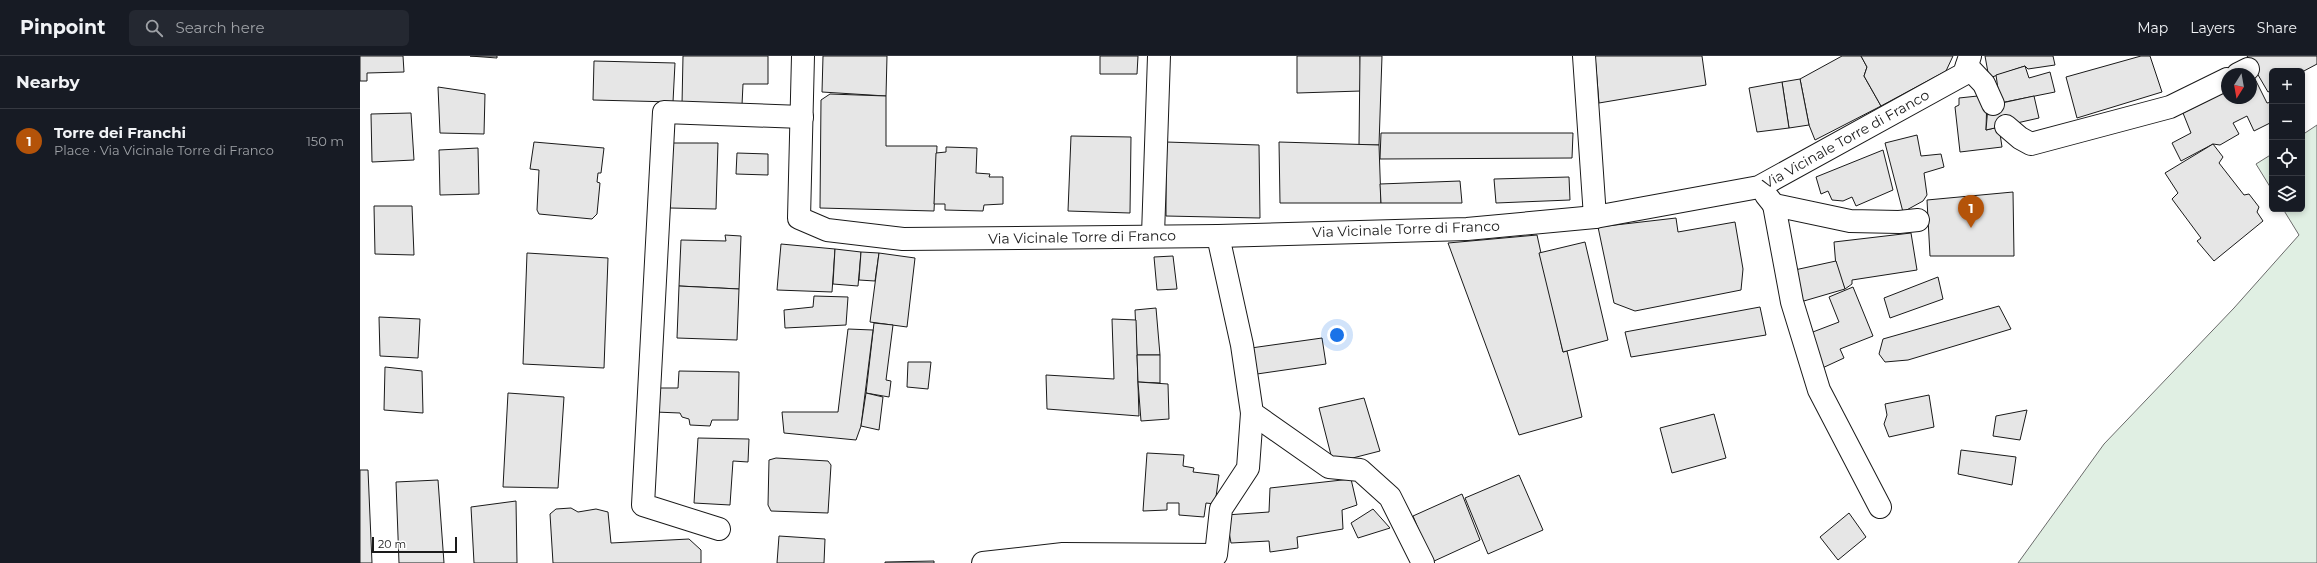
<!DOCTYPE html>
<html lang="en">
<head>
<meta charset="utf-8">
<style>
  body { margin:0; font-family:Montserrat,sans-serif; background:#242831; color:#f1f3f6 }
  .controls { position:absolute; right:12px; top:12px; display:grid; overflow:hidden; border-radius:6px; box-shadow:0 2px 6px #0003 }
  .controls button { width:36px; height:36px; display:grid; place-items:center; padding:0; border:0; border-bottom:1px solid #363941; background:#171b24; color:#f1f3f6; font:20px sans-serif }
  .compass { position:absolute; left:1861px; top:12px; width:36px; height:36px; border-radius:50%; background:#171b24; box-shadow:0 2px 6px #0003; rotate:191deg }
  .scale { position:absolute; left:12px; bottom:10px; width:85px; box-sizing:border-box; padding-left:4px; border:2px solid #1a1a1a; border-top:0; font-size:11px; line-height:14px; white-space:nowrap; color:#1a1a1a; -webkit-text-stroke:3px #fff; paint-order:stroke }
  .you { position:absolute; left:977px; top:279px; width:14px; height:14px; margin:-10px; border:3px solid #fff; border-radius:50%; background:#1a73e8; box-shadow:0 0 0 6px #1a73e833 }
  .badge { display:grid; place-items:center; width:26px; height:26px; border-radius:50%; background:#b45309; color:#fff; font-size:13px; font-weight:700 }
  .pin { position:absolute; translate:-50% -33px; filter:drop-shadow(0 1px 2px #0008) }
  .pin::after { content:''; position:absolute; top:21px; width:14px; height:12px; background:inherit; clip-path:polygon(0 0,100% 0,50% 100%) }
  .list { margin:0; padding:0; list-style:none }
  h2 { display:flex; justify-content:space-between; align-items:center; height:52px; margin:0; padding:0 16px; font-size:17px }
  h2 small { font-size:13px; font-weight:400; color:#9ea1a6 }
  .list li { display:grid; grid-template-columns:26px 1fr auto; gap:12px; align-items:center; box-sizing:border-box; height:64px; padding:0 16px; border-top:1px solid #363941 }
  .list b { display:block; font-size:15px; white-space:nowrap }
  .list p { margin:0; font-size:13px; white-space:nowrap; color:#9ea1a6 }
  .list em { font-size:13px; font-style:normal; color:#9ea1a6 }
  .icon { flex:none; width:22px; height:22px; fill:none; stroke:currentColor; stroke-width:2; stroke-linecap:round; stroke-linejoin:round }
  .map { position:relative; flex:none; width:1957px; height:507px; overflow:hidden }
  header { display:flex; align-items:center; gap:24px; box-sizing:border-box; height:56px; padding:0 20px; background:#171b24; border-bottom:1px solid #363941 }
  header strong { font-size:19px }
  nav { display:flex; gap:22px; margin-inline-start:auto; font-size:14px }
  .search { width:280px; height:36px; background:#242831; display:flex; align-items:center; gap:10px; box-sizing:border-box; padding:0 14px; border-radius:6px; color:#9ea1a6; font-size:15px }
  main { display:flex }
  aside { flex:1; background:#171b24 }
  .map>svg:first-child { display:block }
  .green { fill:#e0efe3; stroke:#6a6a6a }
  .building { fill:#e6e6e6; stroke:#1a1a1a }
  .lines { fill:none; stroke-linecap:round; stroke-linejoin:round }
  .minor-casing { stroke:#1a1a1a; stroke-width:24 }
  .minor { stroke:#fff; stroke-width:22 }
  .labels { text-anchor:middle; stroke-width:3; stroke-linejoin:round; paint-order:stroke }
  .street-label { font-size:14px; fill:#1a1a1a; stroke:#fff }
</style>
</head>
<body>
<header>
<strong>Pinpoint</strong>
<div class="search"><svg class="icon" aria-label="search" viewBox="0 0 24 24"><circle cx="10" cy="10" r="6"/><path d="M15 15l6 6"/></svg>Search here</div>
<nav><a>Map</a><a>Layers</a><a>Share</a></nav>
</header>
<main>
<aside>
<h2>Nearby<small></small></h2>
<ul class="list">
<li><span class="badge">1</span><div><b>Torre dei Franchi</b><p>Place · Via Vicinale Torre di Franco</p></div><em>150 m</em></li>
</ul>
</aside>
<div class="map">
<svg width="1957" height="507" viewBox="0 0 1957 507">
  <rect width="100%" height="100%" fill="#fff"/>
  <g class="green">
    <polygon points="1957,69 1957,507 1658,507 1744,388 1874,252 1939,179 1923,153 1942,153 1942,79"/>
    <polygon points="1912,98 1912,134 1896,108"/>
  </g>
  <g class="building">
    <polygon points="0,0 43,0 44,16 7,17 7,25 0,25"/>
    <polygon points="110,0 137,0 137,2"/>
    <polygon points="323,0 408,0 408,28 383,28 382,49 322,48"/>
    <polygon points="463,0 527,0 526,40 462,36"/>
    <polygon points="740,0 778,0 777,18 740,18"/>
    <polygon points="937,0 1000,0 1001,35 937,37"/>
    <polygon points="1000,0 1022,0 1019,89 999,89"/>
    <polygon points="1235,0 1342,0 1346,29 1239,47"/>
    <polygon points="1482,0 1501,0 1507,11 1504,20 1521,50 1455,84 1449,69 1440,23"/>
    <polygon points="1501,0 1593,0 1586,15 1521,50 1504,20 1507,11"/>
    <polygon points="1625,0 1693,0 1695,9 1668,13 1665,10 1629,22"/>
    <polygon points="1781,0 1790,0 1802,36 1717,62 1706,21"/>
    <polygon points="1887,0 1957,0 1957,8 1942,16 1912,15 1912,34 1908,36"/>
    <polygon points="234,5 315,7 313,46 233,44"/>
    <polygon points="1665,10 1669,22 1690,16 1695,36 1640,47 1636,19"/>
    <polygon points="1894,21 1907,47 1912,46 1912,66 1894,75 1887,60 1873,67 1879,78 1860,89 1853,88 1821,105 1812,87 1831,77 1823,57 1867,35 1867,42 1891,42 1891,22"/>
    <polygon points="1440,23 1449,69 1429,72 1422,26"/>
    <polygon points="1422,26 1429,72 1397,76 1389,32"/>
    <polygon points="78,31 125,38 124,78 80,77"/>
    <polygon points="470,38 526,40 526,90 577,90 574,155 460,152 461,44"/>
    <polygon points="1627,39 1626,74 1639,71 1642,91 1600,96 1595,51 1599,49 1599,42"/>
    <polygon points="1674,40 1679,62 1626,74 1628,50"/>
    <polygon points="51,57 54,104 12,106 11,58"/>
    <polygon points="1021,77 1213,77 1212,102 1020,103"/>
    <polygon points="1557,79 1561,100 1581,98 1584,111 1564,117 1567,139 1563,145 1543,156 1525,87"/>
    <polygon points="711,80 771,81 770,157 708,155"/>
    <polygon points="174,86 244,92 241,117 238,117 237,126 240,127 237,158 232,163 179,158 177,154 179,114 170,113"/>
    <polygon points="806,86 899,89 900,162 806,160"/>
    <polygon points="919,86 1019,89 1021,147 920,147"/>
    <polygon points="312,87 358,87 356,153 310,152"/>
    <polygon points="1853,88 1863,101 1859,107 1884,139 1889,138 1899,151 1897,156 1903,165 1854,205 1837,185 1841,182 1812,143 1818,137 1805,117"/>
    <polygon points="586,91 617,92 616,117 630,118 629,121 643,121 643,148 624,149 623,155 585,154 585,148 574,148 576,97 586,96"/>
    <polygon points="118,92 119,138 80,139 79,94"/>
    <polygon points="1523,94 1533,134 1496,150 1492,141 1483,145 1472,144 1468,135 1461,138 1456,121"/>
    <polygon points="377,97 408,98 408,119 376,118"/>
    <polygon points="1209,121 1210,144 1136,147 1134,123"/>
    <polygon points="1100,125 1102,147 1021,147 1020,128"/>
    <polygon points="1653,136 1654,200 1570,200 1567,144"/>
    <polygon points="14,150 52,150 54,199 15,198"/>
    <polygon points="1316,162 1318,176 1375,166 1383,213 1381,234 1275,255 1254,247 1238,171"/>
    <polygon points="1551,177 1557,214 1492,224 1492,228 1485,233 1476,211 1474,186"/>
    <polygon points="365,179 381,180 379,233 319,230 321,184 366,185"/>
    <polygon points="1177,179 1203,296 1207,295 1222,361 1159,379 1088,187"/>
    <polygon points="1225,186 1248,284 1203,296 1179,197"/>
    <polygon points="421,188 475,193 472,236 417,234"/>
    <polygon points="475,193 501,196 498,230 473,228"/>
    <polygon points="501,196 519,197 515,225 499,224"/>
    <polygon points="167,197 248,202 244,312 163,308"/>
    <polygon points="519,197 555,202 547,271 510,266"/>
    <polygon points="813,200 817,233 797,234 794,201"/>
    <polygon points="1476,205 1485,233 1437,247 1430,215"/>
    <polygon points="1578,221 1583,243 1530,262 1524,242"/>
    <polygon points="319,230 379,233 377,284 317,282"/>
    <polygon points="1493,231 1513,280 1480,293 1484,302 1458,314 1445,279 1479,266 1469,241"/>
    <polygon points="454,240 488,241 486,269 425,272 424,254 453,251"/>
    <polygon points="1639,250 1651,273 1548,304 1525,306 1519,298 1523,283"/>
    <polygon points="1400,251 1406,279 1271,301 1265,276"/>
    <polygon points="796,252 800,299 777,299 775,254"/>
    <polygon points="19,261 60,263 58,302 20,300"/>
    <polygon points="752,263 776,264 779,360 687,353 686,319 754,323"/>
    <polygon points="514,267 533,269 526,324 531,325 529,341 506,337"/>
    <polygon points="488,273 513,274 501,370 496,384 424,377 422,356 478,356"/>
    <polygon points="962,282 966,308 897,318 891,292"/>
    <polygon points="777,299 800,299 800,327 778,326"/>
    <polygon points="548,306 571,306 568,333 547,331"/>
    <polygon points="25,311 62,315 63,357 24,354"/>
    <polygon points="319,315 379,316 378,364 352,364 350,370 330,369 329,363 322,361 320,357 295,356 294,332 318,332"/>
    <polygon points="778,326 808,328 809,363 781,365"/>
    <polygon points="148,337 204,341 198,432 143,431"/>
    <polygon points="506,337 523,341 519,374 501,370"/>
    <polygon points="1569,339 1574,371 1529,381 1524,368 1527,359 1525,348"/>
    <polygon points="1004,342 1020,395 973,407 959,352"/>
    <polygon points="1667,354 1660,384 1633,380 1636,360"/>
    <polygon points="1354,358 1366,402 1312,417 1300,372"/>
    <polygon points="338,382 389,383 388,406 373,405 370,449 334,447"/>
    <polygon points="1601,394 1656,401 1652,429 1598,418"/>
    <polygon points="787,397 824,399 823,410 834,412 833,416 859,419 855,448 846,447 844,461 819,459 819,447 807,447 807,454 783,455"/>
    <polygon points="416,402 468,405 471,409 468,457 411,455 408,449 409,404"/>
    <polygon points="0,414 8,414 12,507 0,507"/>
    <polygon points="1159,419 1183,474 1128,498 1105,442"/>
    <polygon points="991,423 997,449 982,454 983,473 937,481 938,492 910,496 909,485 871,487 866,459 909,456 910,432"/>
    <polygon points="78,424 84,507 39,507 36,426"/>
    <polygon points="1102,438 1120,484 1072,506 1053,460"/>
    <polygon points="156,445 157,507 114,507 111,451"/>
    <polygon points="211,452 218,456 236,453 248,456 251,487 329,483 341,494 341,507 193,507 190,458 196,453"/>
    <polygon points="1013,453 1030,472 998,482 991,467"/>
    <polygon points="1489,457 1506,481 1478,504 1460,481"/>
    <polygon points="419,480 465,483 464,507 417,507"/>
    <polygon points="574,505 574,507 525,507 525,506"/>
  </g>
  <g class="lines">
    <g class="minor-casing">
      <g id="minor">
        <polyline points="443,0 439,162 467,174 543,183 858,180 1107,173 1235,161 1399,131 1604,18 1610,0"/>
        <polyline points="1224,0 1235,161"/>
        <polyline points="1607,10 1624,28 1633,48"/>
        <polyline points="1878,18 1888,13"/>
        <polyline points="1646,70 1660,82 1671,88 1810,51 1867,23"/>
        <polyline points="1406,139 1414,149 1490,165 1539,166 1558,164"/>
        <polyline points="1414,149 1432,246 1459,334 1520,451"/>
        <polyline points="793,179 799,0"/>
        <polyline points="858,180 882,289 892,357 969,411 1000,414 1030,441 1063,507"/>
        <polyline points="359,473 283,449 304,56 442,61"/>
        <polyline points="623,507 703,498 856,499 861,453 888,412 892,357"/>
      </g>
    </g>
    <use href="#minor" class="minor"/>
  </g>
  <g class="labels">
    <g class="street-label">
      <text transform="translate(1486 83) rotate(-29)" y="5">Via Vicinale Torre di Franco</text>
      <text transform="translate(1046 173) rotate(-2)" y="5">Via Vicinale Torre di Franco</text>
      <text transform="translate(722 181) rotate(-1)" y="5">Via Vicinale Torre di Franco</text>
    </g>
  </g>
</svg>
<div class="controls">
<button>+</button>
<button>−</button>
<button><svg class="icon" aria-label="locate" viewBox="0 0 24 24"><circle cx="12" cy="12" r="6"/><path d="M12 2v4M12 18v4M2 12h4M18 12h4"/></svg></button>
<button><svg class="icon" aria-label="layers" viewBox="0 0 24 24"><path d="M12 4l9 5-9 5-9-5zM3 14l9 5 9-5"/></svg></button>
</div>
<svg class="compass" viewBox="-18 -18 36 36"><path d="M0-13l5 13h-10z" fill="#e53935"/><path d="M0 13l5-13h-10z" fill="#9ea1a6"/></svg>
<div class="scale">20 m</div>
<div class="you"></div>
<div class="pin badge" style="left:1611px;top:172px">1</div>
</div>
</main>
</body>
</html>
